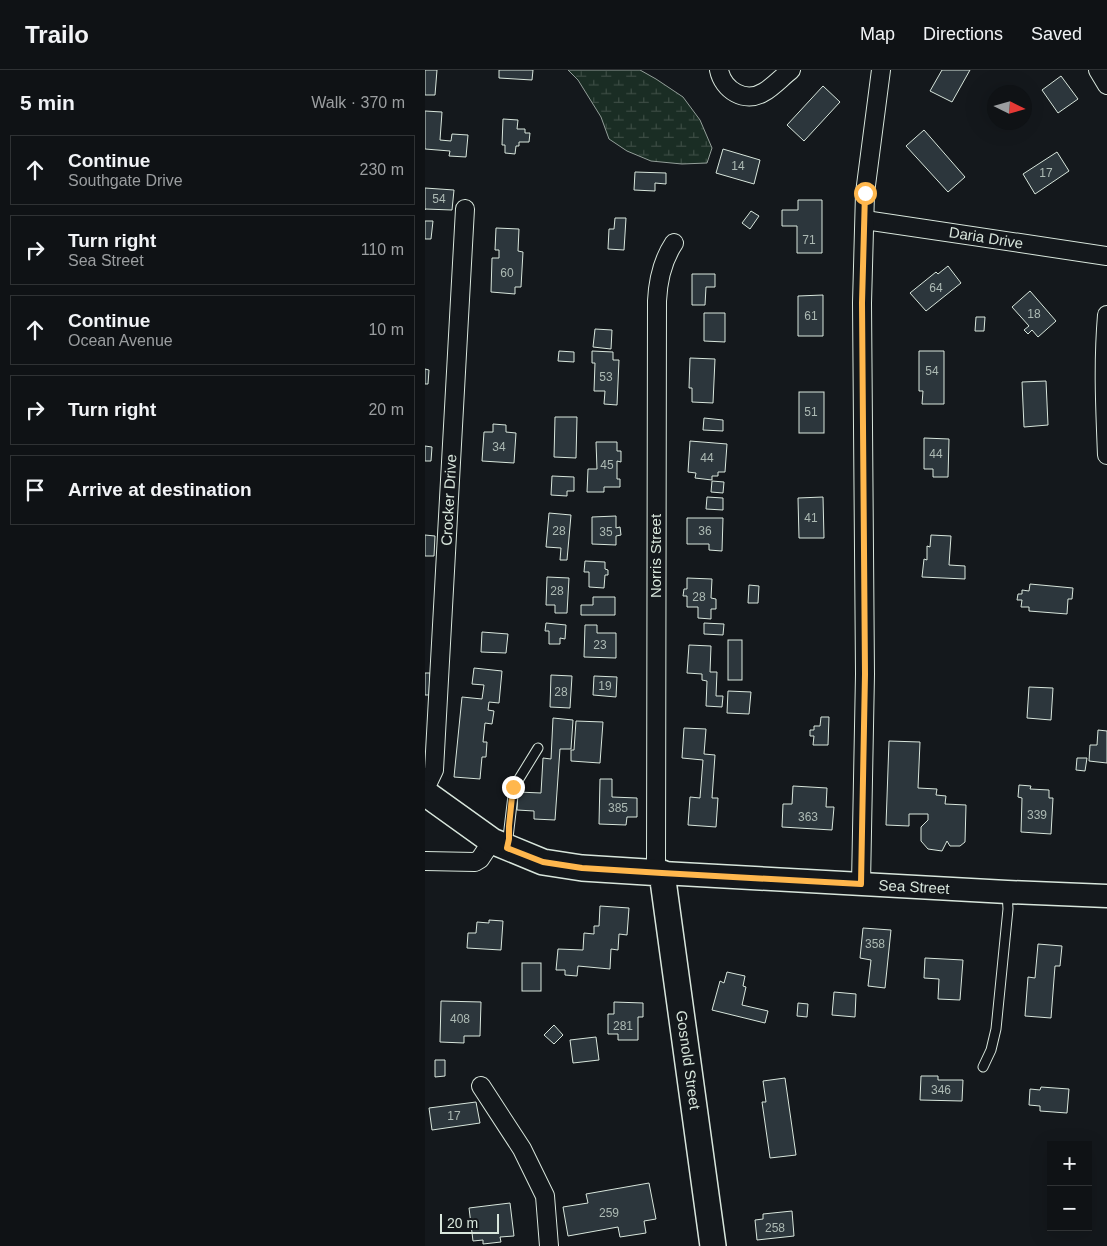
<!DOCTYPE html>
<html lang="en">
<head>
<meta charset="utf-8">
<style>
  body { margin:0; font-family:Helvetica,sans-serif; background:#181b1e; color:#f1f3f6 }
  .controls { position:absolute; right:15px; bottom:15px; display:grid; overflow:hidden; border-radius:0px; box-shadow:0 5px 20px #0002 }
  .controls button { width:45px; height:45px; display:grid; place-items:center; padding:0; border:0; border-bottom:1px solid #2f3234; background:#0f1215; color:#f1f3f6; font:25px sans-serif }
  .compass { position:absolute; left:562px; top:15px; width:45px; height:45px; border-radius:50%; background:#0f1215; box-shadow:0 5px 20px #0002; rotate:95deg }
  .scale { position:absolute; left:15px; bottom:12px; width:59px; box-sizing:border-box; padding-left:5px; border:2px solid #d8e6dc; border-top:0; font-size:14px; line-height:18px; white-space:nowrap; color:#d8e6dc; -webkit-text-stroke:4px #14181c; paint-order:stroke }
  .stop { position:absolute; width:15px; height:15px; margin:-11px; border:4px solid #ffb74d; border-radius:50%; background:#fff }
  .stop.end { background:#ffb74d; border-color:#fff; box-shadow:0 1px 5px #0008 }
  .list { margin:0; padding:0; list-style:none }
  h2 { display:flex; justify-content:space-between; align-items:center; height:65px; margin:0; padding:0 20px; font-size:21px }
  h2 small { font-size:16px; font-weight:400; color:#9b9ea0 }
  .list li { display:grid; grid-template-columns:32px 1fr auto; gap:15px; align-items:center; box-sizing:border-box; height:70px; margin:0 10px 10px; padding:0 10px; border:1px solid #2f3234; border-radius:0px }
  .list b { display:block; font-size:19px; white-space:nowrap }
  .list p { margin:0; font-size:16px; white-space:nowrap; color:#9b9ea0 }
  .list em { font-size:16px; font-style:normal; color:#9b9ea0 }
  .icon { flex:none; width:28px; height:28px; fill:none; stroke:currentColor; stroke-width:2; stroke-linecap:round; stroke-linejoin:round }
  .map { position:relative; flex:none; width:682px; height:1176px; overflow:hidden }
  header { display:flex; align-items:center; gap:30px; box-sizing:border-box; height:70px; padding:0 25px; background:#0f1215; border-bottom:1px solid #2f3234 }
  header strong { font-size:24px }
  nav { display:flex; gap:28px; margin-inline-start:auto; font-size:18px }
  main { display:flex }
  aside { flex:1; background:#0f1215 }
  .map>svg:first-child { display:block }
  .wetland { fill:url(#wetland-marsh); stroke:#939e99 }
  .building { fill:#2c363c; stroke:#d8e6dc }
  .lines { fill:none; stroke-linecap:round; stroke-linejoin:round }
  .service-casing { stroke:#d8e6dc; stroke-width:11 }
  .minor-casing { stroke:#d8e6dc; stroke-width:20 }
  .tertiary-casing { stroke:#d8e6dc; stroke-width:25 }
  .secondary-casing { stroke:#d8e6dc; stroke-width:28 }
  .service { stroke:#14181c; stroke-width:9 }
  .minor { stroke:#14181c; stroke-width:18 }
  .tertiary { stroke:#14181c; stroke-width:22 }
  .secondary { stroke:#14181c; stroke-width:25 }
  .route { stroke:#ffb74d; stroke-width:6 }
  .labels { text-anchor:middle; stroke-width:4; stroke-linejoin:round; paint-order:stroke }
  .number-label { font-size:12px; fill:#adbab4 }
  .street-label { font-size:15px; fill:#d8e6dc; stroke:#14181c }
</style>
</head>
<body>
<header>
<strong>Trailo</strong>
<nav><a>Map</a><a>Directions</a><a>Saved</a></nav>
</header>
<main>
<aside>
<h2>5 min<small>Walk · 370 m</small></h2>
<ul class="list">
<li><svg class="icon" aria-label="ahead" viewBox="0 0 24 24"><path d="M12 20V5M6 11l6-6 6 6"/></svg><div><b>Continue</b><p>Southgate Drive</p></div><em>230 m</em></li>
<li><svg class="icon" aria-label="right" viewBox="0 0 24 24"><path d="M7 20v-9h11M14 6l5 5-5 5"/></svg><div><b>Turn right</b><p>Sea Street</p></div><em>110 m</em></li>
<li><svg class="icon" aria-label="ahead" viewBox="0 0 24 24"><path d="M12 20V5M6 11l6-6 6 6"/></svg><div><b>Continue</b><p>Ocean Avenue</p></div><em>10 m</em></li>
<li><svg class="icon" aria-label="right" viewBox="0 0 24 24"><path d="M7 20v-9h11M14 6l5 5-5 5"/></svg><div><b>Turn right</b></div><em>20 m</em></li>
<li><svg class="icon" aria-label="arrive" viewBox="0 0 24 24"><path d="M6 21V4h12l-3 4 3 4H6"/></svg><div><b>Arrive at destination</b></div></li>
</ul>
</aside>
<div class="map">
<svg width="682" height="1176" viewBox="0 0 682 1176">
  <defs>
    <pattern id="wetland-marsh" width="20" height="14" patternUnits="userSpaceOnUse" patternTransform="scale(1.25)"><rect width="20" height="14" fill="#1a2d24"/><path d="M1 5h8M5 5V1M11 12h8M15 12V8" fill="none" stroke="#3b4b43"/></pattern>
  </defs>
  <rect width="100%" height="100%" fill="#14181c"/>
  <polygon class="wetland" points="143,0 215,0 231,9 258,27 275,50 287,78 282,93 257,94 226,91 202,81 184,69 176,47 153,10"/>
  <g class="building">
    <polygon points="0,0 12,0 10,25 0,25"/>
    <polygon points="74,0 108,0 107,10 74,8"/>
    <polygon points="517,0 545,0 527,32 505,21"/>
    <polygon points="636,6 653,29 633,43 617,20"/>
    <polygon points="398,16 415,32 379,71 362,55"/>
    <polygon points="0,41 17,42 15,70 26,71 27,64 43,65 41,87 24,86 25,81 0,79"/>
    <polygon points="78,49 93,50 92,59 100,59 100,63 105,63 104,72 94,72 94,76 91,76 90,84 80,83 80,75 77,75"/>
    <polygon points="499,60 540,107 523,122 481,76"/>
    <polygon points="298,79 335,90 329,114 291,103"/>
    <polygon points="632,82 644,101 610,124 598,104"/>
    <polygon points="210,102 241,103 241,114 230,113 230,121 209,120"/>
    <polygon points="0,118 29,120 27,140 0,139 0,140"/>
    <polygon points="373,130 397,130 397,183 372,183 372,156 357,156 357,140 373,140"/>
    <polygon points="326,141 334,146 325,159 317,153"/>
    <polygon points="190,148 201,148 199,180 183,179 184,159 189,159"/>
    <polygon points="0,151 8,151 6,169 0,169"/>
    <polygon points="71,158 94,159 93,181 98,182 96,217 90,217 90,224 66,222 67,188 74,188 74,180 70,180"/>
    <polygon points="523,196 536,213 501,241 485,223 511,202 513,204"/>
    <polygon points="267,204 290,204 290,217 281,217 280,235 267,235"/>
    <polygon points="605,221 631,251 613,267 607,260 603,264 599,260 604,256 587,237"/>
    <polygon points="398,225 398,266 373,266 373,226"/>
    <polygon points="279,243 300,243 300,272 279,271"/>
    <polygon points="551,247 560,247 559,261 550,261"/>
    <polygon points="170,259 187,260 186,279 168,277"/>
    <polygon points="134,281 149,282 149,292 133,291"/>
    <polygon points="167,281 188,282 188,290 194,290 192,335 179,334 180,321 169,321 170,293 167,293"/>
    <polygon points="494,281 519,281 519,334 497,334 498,321 494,321"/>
    <polygon points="265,288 290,289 288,333 267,332 267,318 264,318"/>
    <polygon points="0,299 4,300 3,314 0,314"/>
    <polygon points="621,311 623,355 599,357 597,312"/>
    <rect x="374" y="322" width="25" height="41"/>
    <polygon points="130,347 152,347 151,388 129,387"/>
    <polygon points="279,348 298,350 298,361 278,360"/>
    <polygon points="68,354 81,355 81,362 91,363 89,393 57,391 59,362 68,362"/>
    <polygon points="499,368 524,369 523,407 508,407 508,399 499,399"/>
    <polygon points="265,371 302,374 300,402 293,402 293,406 287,406 287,410 270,408 271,403 263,402"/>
    <polygon points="171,372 192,372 192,381 196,381 196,392 192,391 192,409 195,409 195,417 179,417 179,422 162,422 163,399 172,399"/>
    <polygon points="0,376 7,377 6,391 0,391"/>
    <polygon points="127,406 149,407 149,421 142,421 142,426 126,425"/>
    <polygon points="287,411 299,412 298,423 286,422"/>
    <polygon points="282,427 298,428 298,440 281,439"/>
    <polygon points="398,427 399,468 374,468 373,428"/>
    <polygon points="124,443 146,445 142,490 135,490 136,478 121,477"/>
    <polygon points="191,446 191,458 195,457 196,465 191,466 191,475 167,474 167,447"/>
    <polygon points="262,448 298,448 297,481 284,480 284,474 262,474"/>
    <polygon points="0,465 10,466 9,486 0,486"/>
    <polygon points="506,465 526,466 524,495 540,496 540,509 497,507 499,489 502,490 502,476 505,477"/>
    <polygon points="160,491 180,492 180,499 183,500 183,505 180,505 179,518 164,517 164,502 159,502"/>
    <polygon points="122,507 144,508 142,543 130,543 130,535 121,535"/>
    <polygon points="262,508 287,509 286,528 291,529 291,539 286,539 286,549 273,548 273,537 262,537 262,526 258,526 259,519 262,519"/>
    <polygon points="605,514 648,518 647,529 643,529 642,544 604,541 604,537 596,537 597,530 592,530 593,524 597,524 597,520 604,521"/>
    <polygon points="324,515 334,516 333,533 323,533"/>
    <polygon points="168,527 190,527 190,545 156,545 156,535 168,535"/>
    <polygon points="121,553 141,555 140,569 135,568 135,574 124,574 124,561 120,561"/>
    <polygon points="279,553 299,554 298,565 279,564"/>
    <polygon points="160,555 172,555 172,563 191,563 191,588 159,587"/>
    <polygon points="57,562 83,564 81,583 56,582"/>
    <rect x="303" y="570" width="14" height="40"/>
    <polygon points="264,575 286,576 285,602 292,602 291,626 298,626 297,637 281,636 282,611 277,610 277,604 262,603"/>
    <polygon points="49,598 77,601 74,633 64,632 63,640 69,641 67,654 60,653 58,672 62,672 61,687 57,687 55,709 29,707 37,627 57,629 59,615 47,614"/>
    <polygon points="0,603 5,603 4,625 0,625"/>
    <polygon points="126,605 147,606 145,638 125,637"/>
    <polygon points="169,606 192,607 191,627 168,625"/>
    <polygon points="604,617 628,618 626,650 602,648"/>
    <polygon points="303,621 326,622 324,644 302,643"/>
    <polygon points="396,647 404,647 403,675 388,675 389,666 385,666 385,660 389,660 389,656 395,656"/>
    <polygon points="128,648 148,650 146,679 135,679 130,750 109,749 109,741 92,740 93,722 116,723 118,688 126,689"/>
    <polygon points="151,651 178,652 175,693 146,691 146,680 149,680"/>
    <polygon points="259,658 281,659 279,684 290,685 287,728 293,728 291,757 263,755 265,727 275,728 278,690 257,688"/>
    <polygon points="673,660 682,661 682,693 664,691 665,675 672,675"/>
    <polygon points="464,671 495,672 493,718 512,719 511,725 521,726 520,734 541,735 540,772 535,776 525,776 522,771 517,781 503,779 496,771 496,757 503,750 503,744 484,744 484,756 461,755"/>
    <polygon points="652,688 662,688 660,701 651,700"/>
    <polygon points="175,709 187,709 187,727 212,728 212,747 202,747 201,755 174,754"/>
    <polygon points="594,715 606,716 605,719 624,720 624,728 628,728 626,764 596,762 597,728 593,727"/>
    <polygon points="368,716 402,718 401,737 409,737 407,760 357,757 358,734 367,734"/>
    <polygon points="175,836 204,838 202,865 194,864 193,880 186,879 185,899 153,896 152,906 140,905 140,900 131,900 133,879 158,880 159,863 169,864 169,856 174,856"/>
    <polygon points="64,850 78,851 76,880 42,878 43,863 51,863 52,852 64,853"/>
    <polygon points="438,858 466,860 460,918 443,916 446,890 435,888"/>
    <polygon points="613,874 637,876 635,896 630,896 626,948 600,946 603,907 610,908"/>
    <polygon points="500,888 538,890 535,930 513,929 514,909 499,908"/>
    <rect x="97" y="893" width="19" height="28"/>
    <polygon points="302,902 320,906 318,916 321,917 317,935 343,941 340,953 287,940 295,911 299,913"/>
    <polygon points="409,922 431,924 430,947 407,945"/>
    <polygon points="16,931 56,932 55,966 39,966 39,973 15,972"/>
    <polygon points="189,932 218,933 218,947 213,947 213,970 193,970 193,964 183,964 183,944 189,944"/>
    <polygon points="373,933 383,934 382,947 372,946"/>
    <polygon points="129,955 138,965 129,974 119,965"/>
    <polygon points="171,967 174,990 148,993 145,970"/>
    <polygon points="10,990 20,990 20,1006 10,1007"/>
    <polygon points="496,1006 513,1006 513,1010 538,1010 537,1031 495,1030"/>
    <polygon points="360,1008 371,1085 345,1088 337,1032 341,1032 338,1011"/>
    <polygon points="616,1017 644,1019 642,1043 615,1041 615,1036 604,1035 605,1019 615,1020"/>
    <polygon points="51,1032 55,1053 7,1060 4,1038"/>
    <polygon points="224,1113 231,1149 219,1151 221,1163 195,1167 193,1157 143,1166 138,1137 163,1133 161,1124"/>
    <polygon points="85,1133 89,1166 75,1167 76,1172 58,1174 58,1170 48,1171 44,1138"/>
    <polygon points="367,1141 369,1166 332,1170 330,1150 338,1149 338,1144"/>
  </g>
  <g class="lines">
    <g class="service-casing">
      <g id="service">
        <polyline points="82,776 89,717 113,678"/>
        <polyline points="558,997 566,980 571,959 583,839 582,823"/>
      </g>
    </g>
    <g class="minor-casing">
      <g id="minor">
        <path d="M294,0C298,20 320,34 339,22C348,17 357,7 366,0"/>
        <polyline points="673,0 682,15"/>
        <polyline points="440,150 682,186"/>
        <path d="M682,245C678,292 680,338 682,385"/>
        <polyline points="0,719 9,700 40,139"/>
        <polyline points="0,791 50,792 55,789 67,771"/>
        <path d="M231,802L232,231C233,210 237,191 249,173"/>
        <polyline points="436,814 440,604 437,233 440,123 456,0"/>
        <polyline points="56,1016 97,1079 120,1126 124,1176"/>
      </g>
    </g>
    <g class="tertiary-casing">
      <polyline id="tertiary" points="237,803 582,822 682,826"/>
    </g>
    <g class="secondary-casing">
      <polyline id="secondary" points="0,723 67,771 118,792 157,798 237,803 288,1176"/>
    </g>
    <use href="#service" class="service"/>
    <use href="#minor" class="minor"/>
    <use href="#tertiary" class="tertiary"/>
    <use href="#secondary" class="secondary"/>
  </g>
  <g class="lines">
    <polyline class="route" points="88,717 84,756 84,769 82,778 118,792 157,798 237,803 436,814 440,604 437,233 440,123"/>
  </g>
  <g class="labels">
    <g class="number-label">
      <text x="313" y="100">14</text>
      <text x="621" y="107">17</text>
      <text x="14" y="133">54</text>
      <text x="384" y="174">71</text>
      <text x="82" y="207">60</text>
      <text x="511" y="222">64</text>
      <text x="609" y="248">18</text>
      <text x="386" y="250">61</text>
      <text x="507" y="305">54</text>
      <text x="181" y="311">53</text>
      <text x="386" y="346">51</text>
      <text x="74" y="381">34</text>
      <text x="511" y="388">44</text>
      <text x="282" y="392">44</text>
      <text x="182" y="399">45</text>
      <text x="386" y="452">41</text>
      <text x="134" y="465">28</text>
      <text x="280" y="465">36</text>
      <text x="181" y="466">35</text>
      <text x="132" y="525">28</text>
      <text x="274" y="531">28</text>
      <text x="175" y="579">23</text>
      <text x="180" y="620">19</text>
      <text x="136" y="626">28</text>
      <text x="193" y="742">385</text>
      <text x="612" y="749">339</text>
      <text x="383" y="751">363</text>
      <text x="450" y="878">358</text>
      <text x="35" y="953">408</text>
      <text x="198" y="960">281</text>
      <text x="516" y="1024">346</text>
      <text x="29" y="1050">17</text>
      <text x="184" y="1147">259</text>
      <text x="350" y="1162">258</text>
    </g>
    <g class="street-label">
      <text transform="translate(561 168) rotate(9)" y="5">Daria Drive</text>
      <text transform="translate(24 430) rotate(-87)" y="5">Crocker Drive</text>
      <text transform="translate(231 486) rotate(-90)" y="5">Norris Street</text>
      <text transform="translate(489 817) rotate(3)" y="5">Sea Street</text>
      <text transform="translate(263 990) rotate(82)" y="5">Gosnold Street</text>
    </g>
  </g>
</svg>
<div class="controls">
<button>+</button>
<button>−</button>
</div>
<svg class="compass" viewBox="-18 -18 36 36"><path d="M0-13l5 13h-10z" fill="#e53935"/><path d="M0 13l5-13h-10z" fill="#9b9ea0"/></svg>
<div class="scale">20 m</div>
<div class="stop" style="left:440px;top:123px"></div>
<div class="stop end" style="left:88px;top:717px"></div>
</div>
</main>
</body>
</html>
